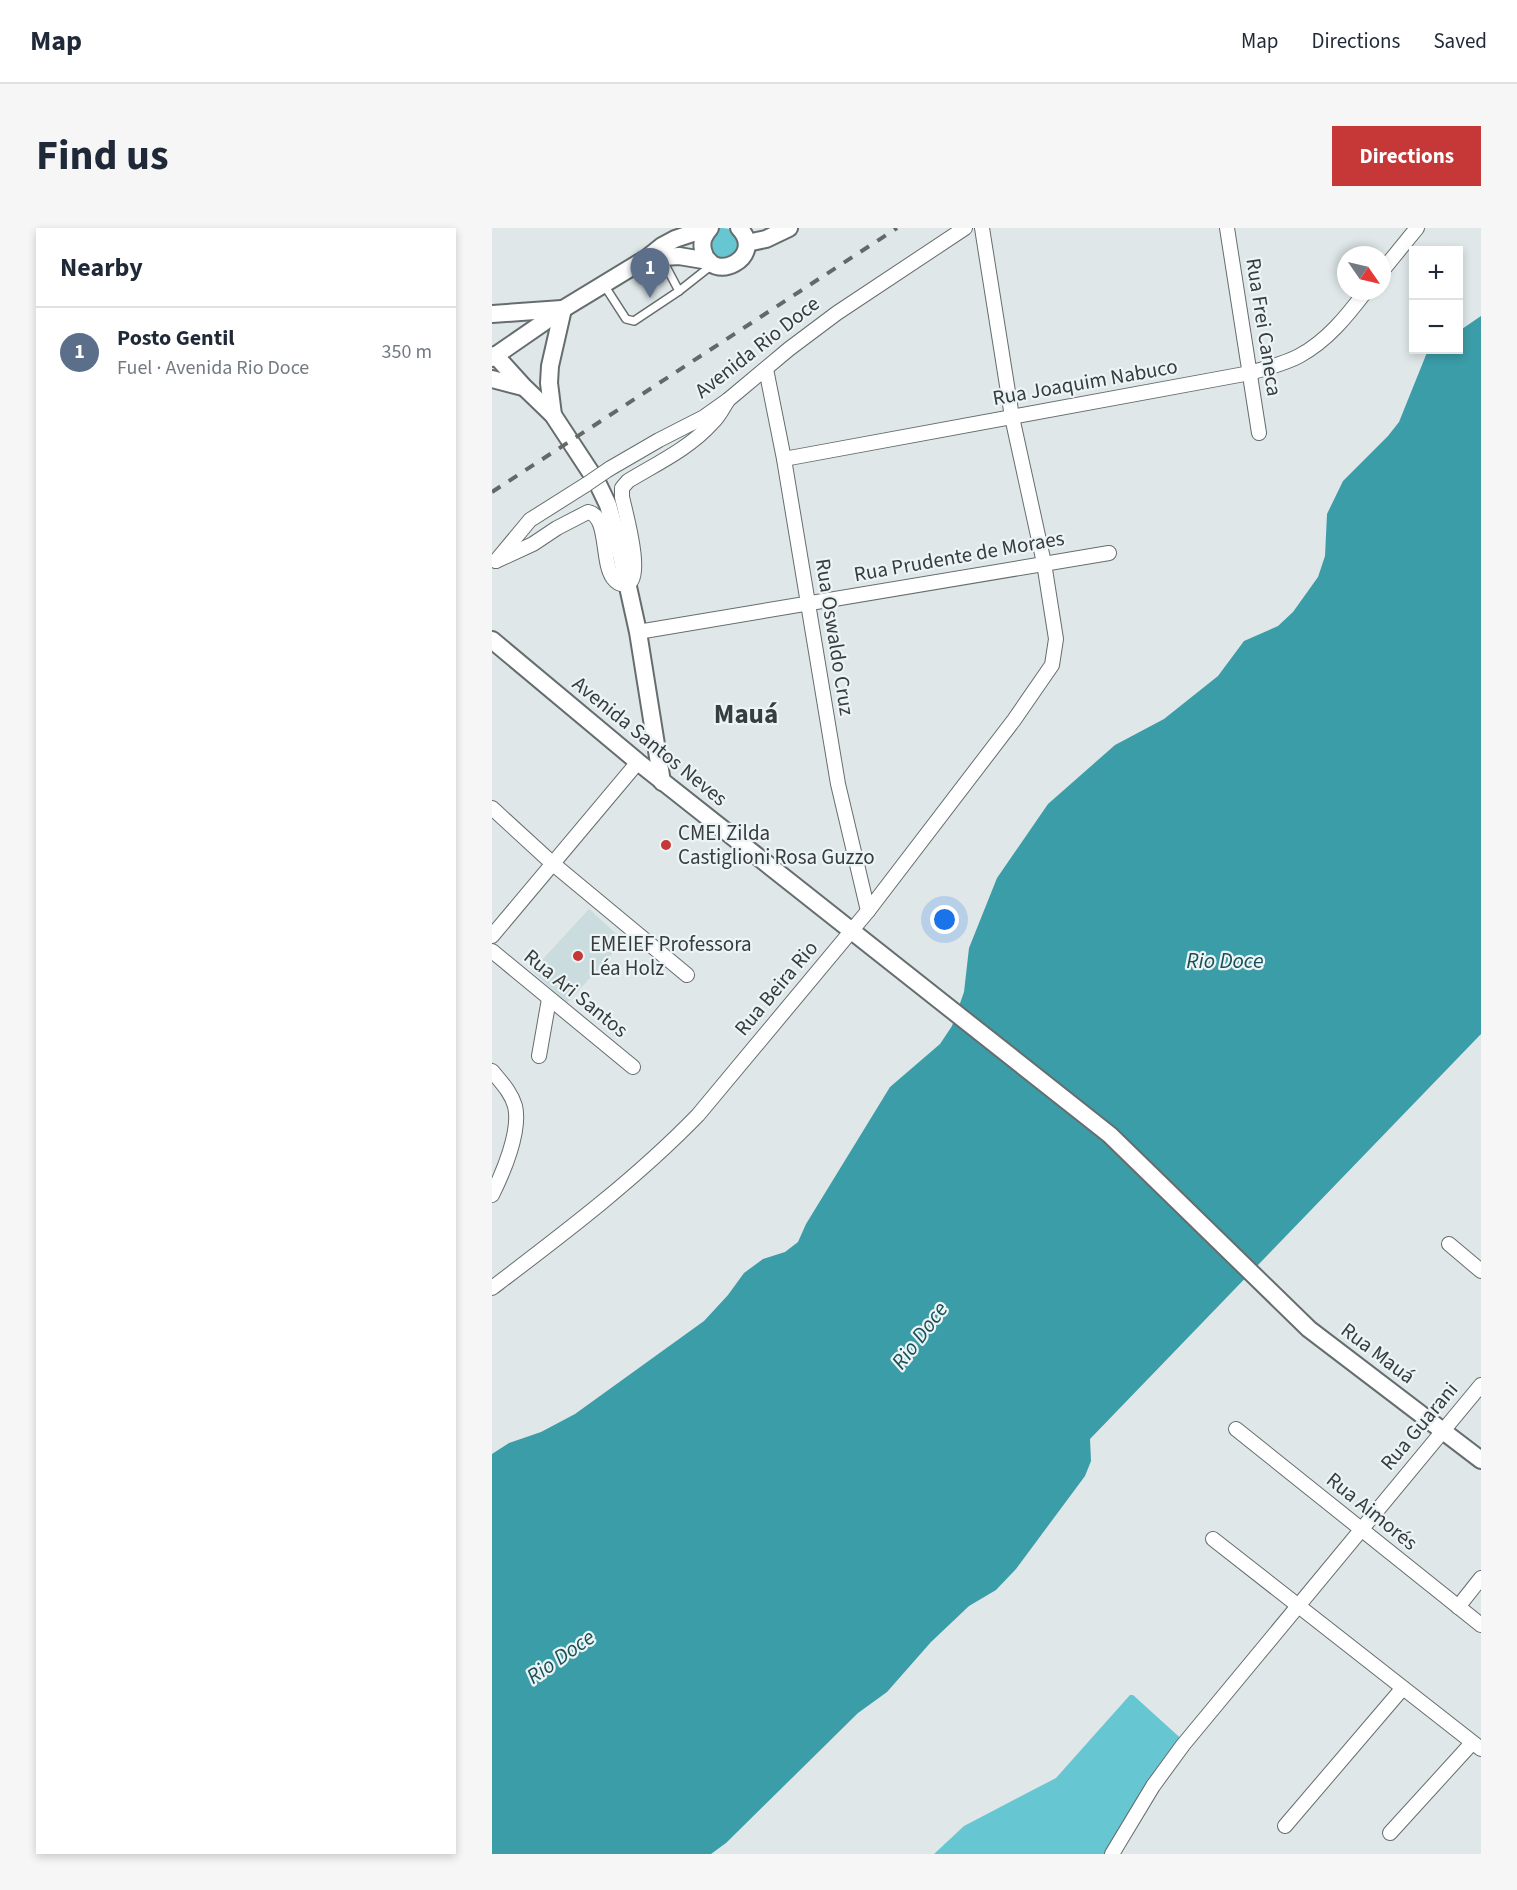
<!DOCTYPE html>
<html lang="en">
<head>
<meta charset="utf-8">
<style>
  body { margin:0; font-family:"Source Sans 3",sans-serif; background:#f6f6f7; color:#1f2937 }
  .controls { position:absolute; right:18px; top:18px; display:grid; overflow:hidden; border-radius:0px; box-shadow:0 3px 9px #0003 }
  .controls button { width:54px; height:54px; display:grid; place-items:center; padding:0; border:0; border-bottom:2px solid #e0e1e3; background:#fff; color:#1f2937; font:30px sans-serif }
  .compass { position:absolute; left:845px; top:18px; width:54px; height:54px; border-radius:50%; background:#fff; box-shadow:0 3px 9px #0003; rotate:124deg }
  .you { position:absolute; left:453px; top:692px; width:21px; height:21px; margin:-15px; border:4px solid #fff; border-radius:50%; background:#1a73e8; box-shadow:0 0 0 9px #1a73e833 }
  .badge { display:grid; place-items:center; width:39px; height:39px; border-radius:50%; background:#c63737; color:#fff; font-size:20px; font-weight:700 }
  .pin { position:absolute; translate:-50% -50px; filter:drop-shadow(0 2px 3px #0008) }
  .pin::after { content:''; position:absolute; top:32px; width:21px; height:18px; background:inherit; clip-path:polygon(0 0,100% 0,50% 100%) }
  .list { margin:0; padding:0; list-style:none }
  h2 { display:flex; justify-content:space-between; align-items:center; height:78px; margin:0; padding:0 24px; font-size:26px }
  h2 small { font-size:20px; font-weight:400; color:#747a83 }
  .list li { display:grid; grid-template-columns:39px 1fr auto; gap:18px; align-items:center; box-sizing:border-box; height:90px; padding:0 24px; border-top:2px solid #e0e1e3 }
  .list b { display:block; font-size:22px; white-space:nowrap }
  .list p { margin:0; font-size:20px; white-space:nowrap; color:#747a83 }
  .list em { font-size:20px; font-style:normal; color:#747a83 }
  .map { position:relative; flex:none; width:989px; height:1626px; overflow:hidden; border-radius:0px }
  header { display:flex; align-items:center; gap:36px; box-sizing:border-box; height:84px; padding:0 30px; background:#fff; border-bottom:2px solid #e0e1e3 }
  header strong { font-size:28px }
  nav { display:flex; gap:33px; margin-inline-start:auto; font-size:21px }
  .intro { display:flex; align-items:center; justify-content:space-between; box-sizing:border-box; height:144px; padding:0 36px }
  h1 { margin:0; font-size:42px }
  .button { padding:15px 27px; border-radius:0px; background:#c63737; color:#fff; font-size:21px; font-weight:700 }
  main { display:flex; gap:36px; padding:0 36px }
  aside { flex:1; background:#fff; border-radius:0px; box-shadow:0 3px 9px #0003 }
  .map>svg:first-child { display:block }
  .built { fill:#cadcde }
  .green { fill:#66c7d3 }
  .water { fill:#3a9da8 }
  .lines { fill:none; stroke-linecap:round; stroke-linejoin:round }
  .service-casing { stroke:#666d6e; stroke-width:10 }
  .minor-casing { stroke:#666d6e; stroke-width:16 }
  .tertiary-casing { stroke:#666d6e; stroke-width:20 }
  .service { stroke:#fff; stroke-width:7 }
  .minor { stroke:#fff; stroke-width:14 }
  .tertiary { stroke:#fff; stroke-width:16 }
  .rail { stroke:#646869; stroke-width:4; stroke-dasharray:10 10; stroke-linecap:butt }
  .minor-bridge-casing { stroke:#666d6e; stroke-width:16; stroke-linecap:butt }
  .minor-bridge { stroke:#fff; stroke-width:14 }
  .poi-dot { fill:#c63737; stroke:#ecf4f5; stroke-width:2 }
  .labels { text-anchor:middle; stroke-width:4.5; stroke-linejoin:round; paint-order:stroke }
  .street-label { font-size:21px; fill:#393c3d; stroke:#ecf4f5 }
  .poi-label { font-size:21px; fill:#393c3d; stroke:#ecf4f5; text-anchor:start }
  .water-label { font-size:22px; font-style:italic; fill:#185056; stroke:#ecf4f5 }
  .district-label { font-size:27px; font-weight:bold; fill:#373e3e; stroke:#ecf4f5 }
</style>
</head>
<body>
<header>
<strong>Map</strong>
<nav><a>Map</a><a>Directions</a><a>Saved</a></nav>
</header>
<div class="intro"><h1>Find us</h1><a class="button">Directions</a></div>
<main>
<aside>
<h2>Nearby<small></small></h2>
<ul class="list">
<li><span class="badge" style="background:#5c6f8a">1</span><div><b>Posto Gentil</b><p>Fuel · Avenida Rio Doce</p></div><em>350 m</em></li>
</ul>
</aside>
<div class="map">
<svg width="989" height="1626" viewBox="0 0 989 1626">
  <rect width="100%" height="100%" fill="#dfe7e8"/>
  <polygon class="built" points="97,681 132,713 75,775 40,743"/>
  <g class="green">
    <path d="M228,0C242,0 244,5 250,17L236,33L220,29L216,13L221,3Z"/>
    <polygon points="638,1467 641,1467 695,1516 628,1626 442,1626 472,1598 564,1550"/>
  </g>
  <polygon class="water" points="989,88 989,806 598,1211 599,1233 593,1248 524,1341 504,1362 477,1378 439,1414 395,1464 366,1485 234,1615 219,1626 0,1626 0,1226 17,1215 49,1204 83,1186 212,1093 236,1067 252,1045 271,1031 293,1024 306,1014 314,996 398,859 448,816 460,798 472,764 477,720 505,650 556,576 623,517 672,491 726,448 752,413 786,398 801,384 826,349 833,328 835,286 851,253 896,208 907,194 936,122 966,122 967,103"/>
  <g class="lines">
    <g class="service-casing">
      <g id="service">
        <polyline points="112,57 134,91 142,93 187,63 170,31"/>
        <polyline points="187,63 220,37"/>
      </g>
    </g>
    <g class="minor-casing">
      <g id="minor">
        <polyline points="735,0 767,205"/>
        <polyline points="890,43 925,0"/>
        <polyline points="274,141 292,231 346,556 376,683"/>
        <path d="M292,231L758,145C774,140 792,136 807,128C835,113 855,88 874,63"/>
        <polyline points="117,241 167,212 212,189 236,172 297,121 345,85 473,0"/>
        <path d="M4,333L41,316L65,300L96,284C117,288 109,334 121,350C124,354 128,357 133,356C154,356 133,283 130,269V260L136,253C164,236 198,220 220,195C227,189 231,180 236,172"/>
        <polyline points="4,333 38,292 95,256"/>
        <polyline points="146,404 617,325"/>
        <polyline points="0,580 60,635 195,747"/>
        <polyline points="0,708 146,534"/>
        <polyline points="0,723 141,839"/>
        <polyline points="47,828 57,771"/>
        <path d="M0,843C9,854 19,864 23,878C29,903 11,945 0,967"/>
        <polyline points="957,1016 989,1043"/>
        <path d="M0,1060C71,1006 144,951 206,887L376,683L522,492L560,437L564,411L552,335L520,189L490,0"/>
        <polyline points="744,1201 989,1397"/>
        <polyline points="721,1311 989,1521"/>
        <polyline points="966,1379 989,1350"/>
        <polyline points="793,1598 910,1461"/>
        <polyline points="898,1605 980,1515"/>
        <polyline points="620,1626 661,1558 691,1517 989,1157"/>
      </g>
    </g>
    <g class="tertiary-casing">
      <g id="tertiary">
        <path d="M218,0C212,7 209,13 211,22C219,58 275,29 247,0"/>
        <polyline points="255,15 274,11 297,0"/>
        <polyline points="156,30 187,28 217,33"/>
        <polyline points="0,86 70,81"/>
        <polyline points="3,127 32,159 61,187 105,254 116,277 125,309 146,404 170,554"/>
        <polyline points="0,130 71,81 155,30 170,18 183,11 216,0"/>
        <polyline points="0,151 31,159"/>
        <polyline points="61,187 57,155 58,138 71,81"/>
        <polyline points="0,412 146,534 618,907 817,1101 989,1232"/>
      </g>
    </g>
    <use href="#service" class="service"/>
    <use href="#minor" class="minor"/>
    <use href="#tertiary" class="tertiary"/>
    <polyline class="rail" points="0,264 405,0"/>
    <g class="minor-bridge-casing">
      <polyline id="minor-bridge" points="95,256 117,241"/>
    </g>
    <use href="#minor-bridge" class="minor-bridge"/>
  </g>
  <g class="poi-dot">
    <circle cx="174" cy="617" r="6"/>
    <circle cx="86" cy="728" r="6"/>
  </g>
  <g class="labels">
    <g class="street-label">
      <text transform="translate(772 99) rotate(81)" y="7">Rua Frei Caneca</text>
      <text transform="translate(265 119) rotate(-38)" y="7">Avenida Rio Doce</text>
      <text transform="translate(593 154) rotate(-10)" y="7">Rua Joaquim Nabuco</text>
      <text transform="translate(467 328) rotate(-10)" y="7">Rua Prudente de Moraes</text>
      <text transform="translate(343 409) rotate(81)" y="7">Rua Oswaldo Cruz</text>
      <text transform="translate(158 513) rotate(39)" y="7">Avenida Santos Neves</text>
      <text transform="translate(284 760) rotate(-50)" y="7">Rua Beira Rio</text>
      <text transform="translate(84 765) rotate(39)" y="7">Rua Ari Santos</text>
      <text transform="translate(886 1125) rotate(37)" y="7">Rua Mauá</text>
      <text transform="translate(927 1198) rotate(-50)" y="7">Rua Guarani</text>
      <text transform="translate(880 1283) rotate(39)" y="7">Rua Aimorés</text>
    </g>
    <g class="poi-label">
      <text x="186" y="612">CMEI Zilda<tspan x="186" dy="24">Castiglioni Rosa Guzzo</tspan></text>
      <text x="98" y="723">EMEIEF Professora<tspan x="98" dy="24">Léa Holz</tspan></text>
    </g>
    <g class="water-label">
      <text x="733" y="740">Rio Doce</text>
      <text transform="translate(427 1107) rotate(-53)" y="8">Rio Doce</text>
      <text transform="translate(68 1428) rotate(-35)" y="8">Rio Doce</text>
    </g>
    <g class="district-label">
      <text x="254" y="495">Mauá</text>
    </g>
  </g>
</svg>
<div class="controls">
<button>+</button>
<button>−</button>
</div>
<svg class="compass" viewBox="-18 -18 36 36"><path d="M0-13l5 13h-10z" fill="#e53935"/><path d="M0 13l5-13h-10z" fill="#747a83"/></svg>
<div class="you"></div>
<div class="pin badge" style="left:158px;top:70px;background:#5c6f8a">1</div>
</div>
</main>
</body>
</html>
